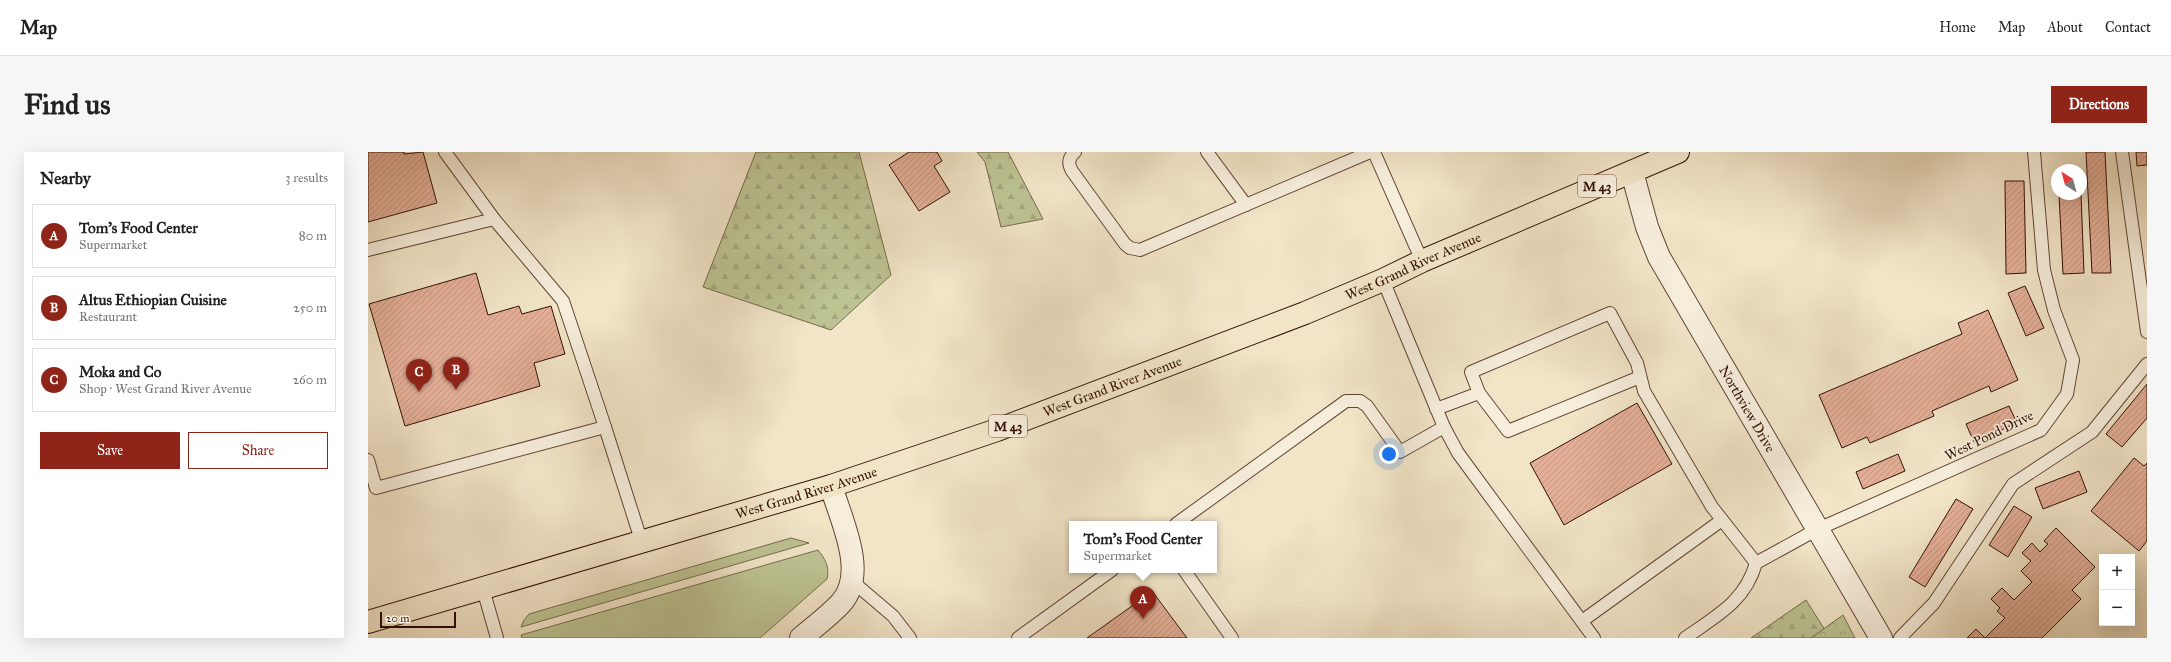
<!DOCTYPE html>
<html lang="en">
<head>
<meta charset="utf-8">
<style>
  body { margin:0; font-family:"IM FELL Great Primer",serif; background:#f6f6f6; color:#222 }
  .controls { position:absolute; right:12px; bottom:12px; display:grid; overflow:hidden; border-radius:0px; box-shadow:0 4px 16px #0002 }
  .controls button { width:36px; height:36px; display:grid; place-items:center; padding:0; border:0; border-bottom:1px solid #e0e0e0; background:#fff; color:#222; font:20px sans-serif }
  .compass { position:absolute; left:1683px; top:12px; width:36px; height:36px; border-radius:50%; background:#fff; box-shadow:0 4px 16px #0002; rotate:324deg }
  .scale { position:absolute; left:12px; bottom:10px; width:76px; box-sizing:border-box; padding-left:4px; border:2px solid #331105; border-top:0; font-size:11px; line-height:14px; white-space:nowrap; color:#331105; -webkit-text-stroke:3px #f6eddb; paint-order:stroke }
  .you { position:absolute; left:1021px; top:302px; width:14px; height:14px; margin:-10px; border:3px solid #fff; border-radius:50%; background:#1a73e8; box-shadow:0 0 0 6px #1a73e833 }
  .badge { display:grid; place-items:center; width:26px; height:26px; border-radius:50%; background:#8f2418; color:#fff; font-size:13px; font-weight:700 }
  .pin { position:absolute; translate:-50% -33px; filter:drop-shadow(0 1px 2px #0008) }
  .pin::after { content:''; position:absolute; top:21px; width:14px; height:12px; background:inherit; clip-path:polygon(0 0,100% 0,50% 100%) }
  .popup { position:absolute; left:701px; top:369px; width:148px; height:52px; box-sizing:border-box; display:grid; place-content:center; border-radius:0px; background:#fff; filter:drop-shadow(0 1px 3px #0005); font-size:13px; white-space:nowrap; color:#767676 }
  .popup b { font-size:15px; color:#222 }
  .popup::after { content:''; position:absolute; left:50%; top:100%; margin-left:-8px; border:8px solid transparent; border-top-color:#fff }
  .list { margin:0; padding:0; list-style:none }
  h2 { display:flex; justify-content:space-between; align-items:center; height:52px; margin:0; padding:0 16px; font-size:17px }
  h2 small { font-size:13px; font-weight:400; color:#767676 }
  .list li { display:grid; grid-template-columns:26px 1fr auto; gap:12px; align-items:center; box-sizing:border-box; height:64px; margin:0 8px 8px; padding:0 8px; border:1px solid #e0e0e0; border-radius:0px }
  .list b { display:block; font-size:15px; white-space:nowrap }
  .list p { margin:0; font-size:13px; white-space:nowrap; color:#767676 }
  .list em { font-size:13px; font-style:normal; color:#767676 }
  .actions { display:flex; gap:8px; padding:12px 16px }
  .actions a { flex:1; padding:9px 0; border:1px solid #8f2418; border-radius:0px; text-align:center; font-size:14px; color:#8f2418 }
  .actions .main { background:#8f2418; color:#fff }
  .map { position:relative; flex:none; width:1779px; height:486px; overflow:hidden; border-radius:0px }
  header { display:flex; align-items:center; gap:24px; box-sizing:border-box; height:56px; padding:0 20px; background:#fff; border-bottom:1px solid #e0e0e0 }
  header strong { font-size:19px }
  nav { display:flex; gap:22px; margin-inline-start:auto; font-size:14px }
  .intro { display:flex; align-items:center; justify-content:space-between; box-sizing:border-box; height:96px; padding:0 24px }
  h1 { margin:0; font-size:28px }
  .button { padding:10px 18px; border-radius:0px; background:#8f2418; color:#fff; font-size:14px; font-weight:700 }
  main { display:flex; gap:24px; padding:0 24px }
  aside { flex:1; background:#fff; border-radius:0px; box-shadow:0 4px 16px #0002 }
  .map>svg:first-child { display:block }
  .green { fill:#bdc393; stroke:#786a4c }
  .forest { fill:url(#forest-firs); stroke:#786a4c }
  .park { fill:url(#park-crowns); stroke:#786a4c }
  .building { fill:url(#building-hatch); stroke:#331105 }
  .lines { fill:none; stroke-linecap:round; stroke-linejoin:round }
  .service-casing { stroke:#624636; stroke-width:14 }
  .minor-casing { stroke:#624636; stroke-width:24 }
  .tertiary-casing { stroke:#624636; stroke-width:24 }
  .primary-casing { stroke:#331105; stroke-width:24 }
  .service { stroke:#f6eddb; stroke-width:12 }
  .minor { stroke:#f6eddb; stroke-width:22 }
  .tertiary { stroke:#f6eddb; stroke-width:22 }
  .primary { stroke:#f1e4c7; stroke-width:22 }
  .labels { text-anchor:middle; stroke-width:3.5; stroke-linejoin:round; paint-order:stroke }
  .shield { fill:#f6eddb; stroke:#6e5345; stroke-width:1 }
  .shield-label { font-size:13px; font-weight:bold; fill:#331105 }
  .street-label { font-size:14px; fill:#331105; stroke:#f6eddb }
</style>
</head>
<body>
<header>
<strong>Map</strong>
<nav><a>Home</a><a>Map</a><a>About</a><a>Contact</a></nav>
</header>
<div class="intro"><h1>Find us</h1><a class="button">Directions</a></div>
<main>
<aside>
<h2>Nearby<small>3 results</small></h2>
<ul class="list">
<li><span class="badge">A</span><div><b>Tom's Food Center</b><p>Supermarket</p></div><em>80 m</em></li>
<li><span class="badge">B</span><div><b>Altus Ethiopian Cuisine</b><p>Restaurant</p></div><em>250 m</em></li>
<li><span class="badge">C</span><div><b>Moka and Co</b><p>Shop · West Grand River Avenue</p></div><em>260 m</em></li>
</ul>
<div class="actions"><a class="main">Save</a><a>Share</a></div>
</aside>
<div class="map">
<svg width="1779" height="486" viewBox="0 0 1779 486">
  <defs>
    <pattern id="forest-firs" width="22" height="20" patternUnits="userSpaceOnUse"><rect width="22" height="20" fill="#bdc393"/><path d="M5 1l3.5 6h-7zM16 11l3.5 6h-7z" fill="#a3a67d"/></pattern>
    <pattern id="park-crowns" width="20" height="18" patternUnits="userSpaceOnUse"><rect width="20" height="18" fill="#bdc393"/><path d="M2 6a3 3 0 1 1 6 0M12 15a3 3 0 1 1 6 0" fill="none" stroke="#a3a67d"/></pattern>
    <pattern id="building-hatch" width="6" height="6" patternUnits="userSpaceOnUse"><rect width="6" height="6" fill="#e3af98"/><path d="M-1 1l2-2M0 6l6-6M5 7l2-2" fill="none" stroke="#c39682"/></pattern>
  </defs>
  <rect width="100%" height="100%" fill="#f1e4c7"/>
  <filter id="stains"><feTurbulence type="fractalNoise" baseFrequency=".005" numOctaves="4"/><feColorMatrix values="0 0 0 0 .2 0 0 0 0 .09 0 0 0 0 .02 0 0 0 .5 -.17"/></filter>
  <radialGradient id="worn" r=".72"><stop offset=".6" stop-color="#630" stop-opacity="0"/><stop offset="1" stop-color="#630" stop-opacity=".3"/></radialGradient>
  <g class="green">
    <polygon points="423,386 441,391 153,475 156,468 161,462"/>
    <path d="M450,398C457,407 462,415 459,427L392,486H154L153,483Z"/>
  </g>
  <g class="forest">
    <polygon points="388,0 491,0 523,123 463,178 335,135"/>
    <polygon points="609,0 640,0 675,67 633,75 617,10"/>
    <polygon points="1438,448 1462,486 1383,486"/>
  </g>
  <polygon class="park" points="1475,463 1487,486 1443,486"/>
  <g class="building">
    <polygon points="0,0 36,0 36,2 55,0 69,51 0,70"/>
    <polygon points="541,0 569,0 574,9 566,14 582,40 551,59 521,13"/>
    <polygon points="1718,0 1737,0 1743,121 1724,121"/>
    <polygon points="1768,0 1779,0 1779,13 1769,14"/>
    <polygon points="1637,29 1656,29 1658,121 1638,122"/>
    <polygon points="1691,42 1713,42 1716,121 1695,122"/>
    <polygon points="108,121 120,163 151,154 154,162 183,154 197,202 166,211 172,234 37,274 1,152"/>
    <polygon points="1657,134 1676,176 1658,184 1640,141"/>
    <polygon points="1620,158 1650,228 1623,240 1621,234 1564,259 1566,264 1502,291 1499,285 1474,296 1451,243 1594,182 1590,171"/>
    <polygon points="1779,232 1779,266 1754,295 1738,282"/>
    <polygon points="1269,251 1304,312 1196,373 1162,311"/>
    <polygon points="1641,254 1649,271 1606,290 1598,272"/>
    <polygon points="1530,302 1537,319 1495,337 1488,320"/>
    <polygon points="1766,306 1776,314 1779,311 1779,389 1771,399 1723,359"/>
    <polygon points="1711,319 1719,340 1675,357 1667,336"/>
    <polygon points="1588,347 1605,357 1557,435 1541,425"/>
    <polygon points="1646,354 1664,365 1640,405 1621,393"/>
    <polygon points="1688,376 1727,415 1704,438 1713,447 1674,486 1617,486 1637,466 1629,459 1632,456 1623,447 1634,436 1646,448 1664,430 1653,419 1663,409 1654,401 1664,391 1672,400 1680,392 1676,389"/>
    <polygon points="784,439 819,486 719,486 778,444"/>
    <polygon points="1608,477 1617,486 1599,486"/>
  </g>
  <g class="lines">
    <g class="service-casing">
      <g id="service">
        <polyline points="77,0 126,67 195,149 237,275"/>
        <path d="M707,0C700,6 700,12 704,19L757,92L762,96L772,98L1002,0"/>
        <polyline points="839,0 878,53"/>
        <polyline points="1006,0 1054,109"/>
        <polyline points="1754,0 1779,180"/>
        <polyline points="0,98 126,67"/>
        <polyline points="1015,128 1076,275 1090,301 1226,486"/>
        <polyline points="1111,241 1140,279 1272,225"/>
        <polyline points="1068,257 1111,241 1103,220 1242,161 1269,211 1276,239 1344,355 1388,411"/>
        <polyline points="0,308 8,336 237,275 274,391"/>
        <polyline points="808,372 978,249 992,249 999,254 1032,300 1076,275"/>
        <polyline points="816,418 864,486"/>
        <polyline points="484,429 525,464 542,486"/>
        <polyline points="115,437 129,486"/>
        <polyline points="1214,469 1354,368"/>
        <polyline points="650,486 744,418"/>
        <path d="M1317,486C1348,464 1377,450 1388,411L1448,378L1673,278L1699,242L1705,208L1686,158L1676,118L1666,0"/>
        <polyline points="1532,486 1566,451 1645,332 1724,280 1779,212"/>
      </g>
    </g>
    <g class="minor-casing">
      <g id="minor">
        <path id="s1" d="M1264,20L1279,75L1291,105L1513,486"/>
      </g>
    </g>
    <g class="tertiary-casing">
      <path id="tertiary" d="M433,486C446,475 461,464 473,451C500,421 473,368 463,334"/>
    </g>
    <g class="primary-casing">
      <g id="primary">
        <path id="s2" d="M0,470L463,334L629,278L937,161L1015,128L1054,109L1310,0"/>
      </g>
    </g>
    <use href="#service" class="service"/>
    <use href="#minor" class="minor"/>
    <use href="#tertiary" class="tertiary"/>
    <use href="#primary" class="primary"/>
  </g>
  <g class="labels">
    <g class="shield">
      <rect x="1210" y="23" width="38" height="22" rx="3"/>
      <rect x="621" y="263" width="38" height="22" rx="3"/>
    </g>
    <g class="shield-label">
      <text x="1229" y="39">M 43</text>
      <text x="640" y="279">M 43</text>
    </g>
    <g class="street-label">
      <text dy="5" stroke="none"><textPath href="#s2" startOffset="1105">West Grand River Avenue</textPath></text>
      <text dy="5" stroke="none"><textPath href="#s2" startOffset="781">West Grand River Avenue</textPath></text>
      <text dy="5" stroke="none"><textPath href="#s1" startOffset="265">Northview Drive</textPath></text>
      <text transform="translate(1621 283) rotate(-26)" y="5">West Pond Drive</text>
      <text dy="5" stroke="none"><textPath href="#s2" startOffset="457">West Grand River Avenue</textPath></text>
    </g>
  </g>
  <rect width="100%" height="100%" filter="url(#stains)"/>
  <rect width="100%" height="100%" fill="url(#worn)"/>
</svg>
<div class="controls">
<button>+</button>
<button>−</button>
</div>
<svg class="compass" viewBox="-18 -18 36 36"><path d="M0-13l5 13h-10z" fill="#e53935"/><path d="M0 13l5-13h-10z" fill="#767676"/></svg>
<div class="scale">20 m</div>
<div class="you"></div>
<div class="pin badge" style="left:775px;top:467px">A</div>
<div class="popup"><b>Tom's Food Center</b>Supermarket</div>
<div class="pin badge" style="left:88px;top:238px">B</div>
<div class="pin badge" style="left:51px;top:240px">C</div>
</div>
</main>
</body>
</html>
